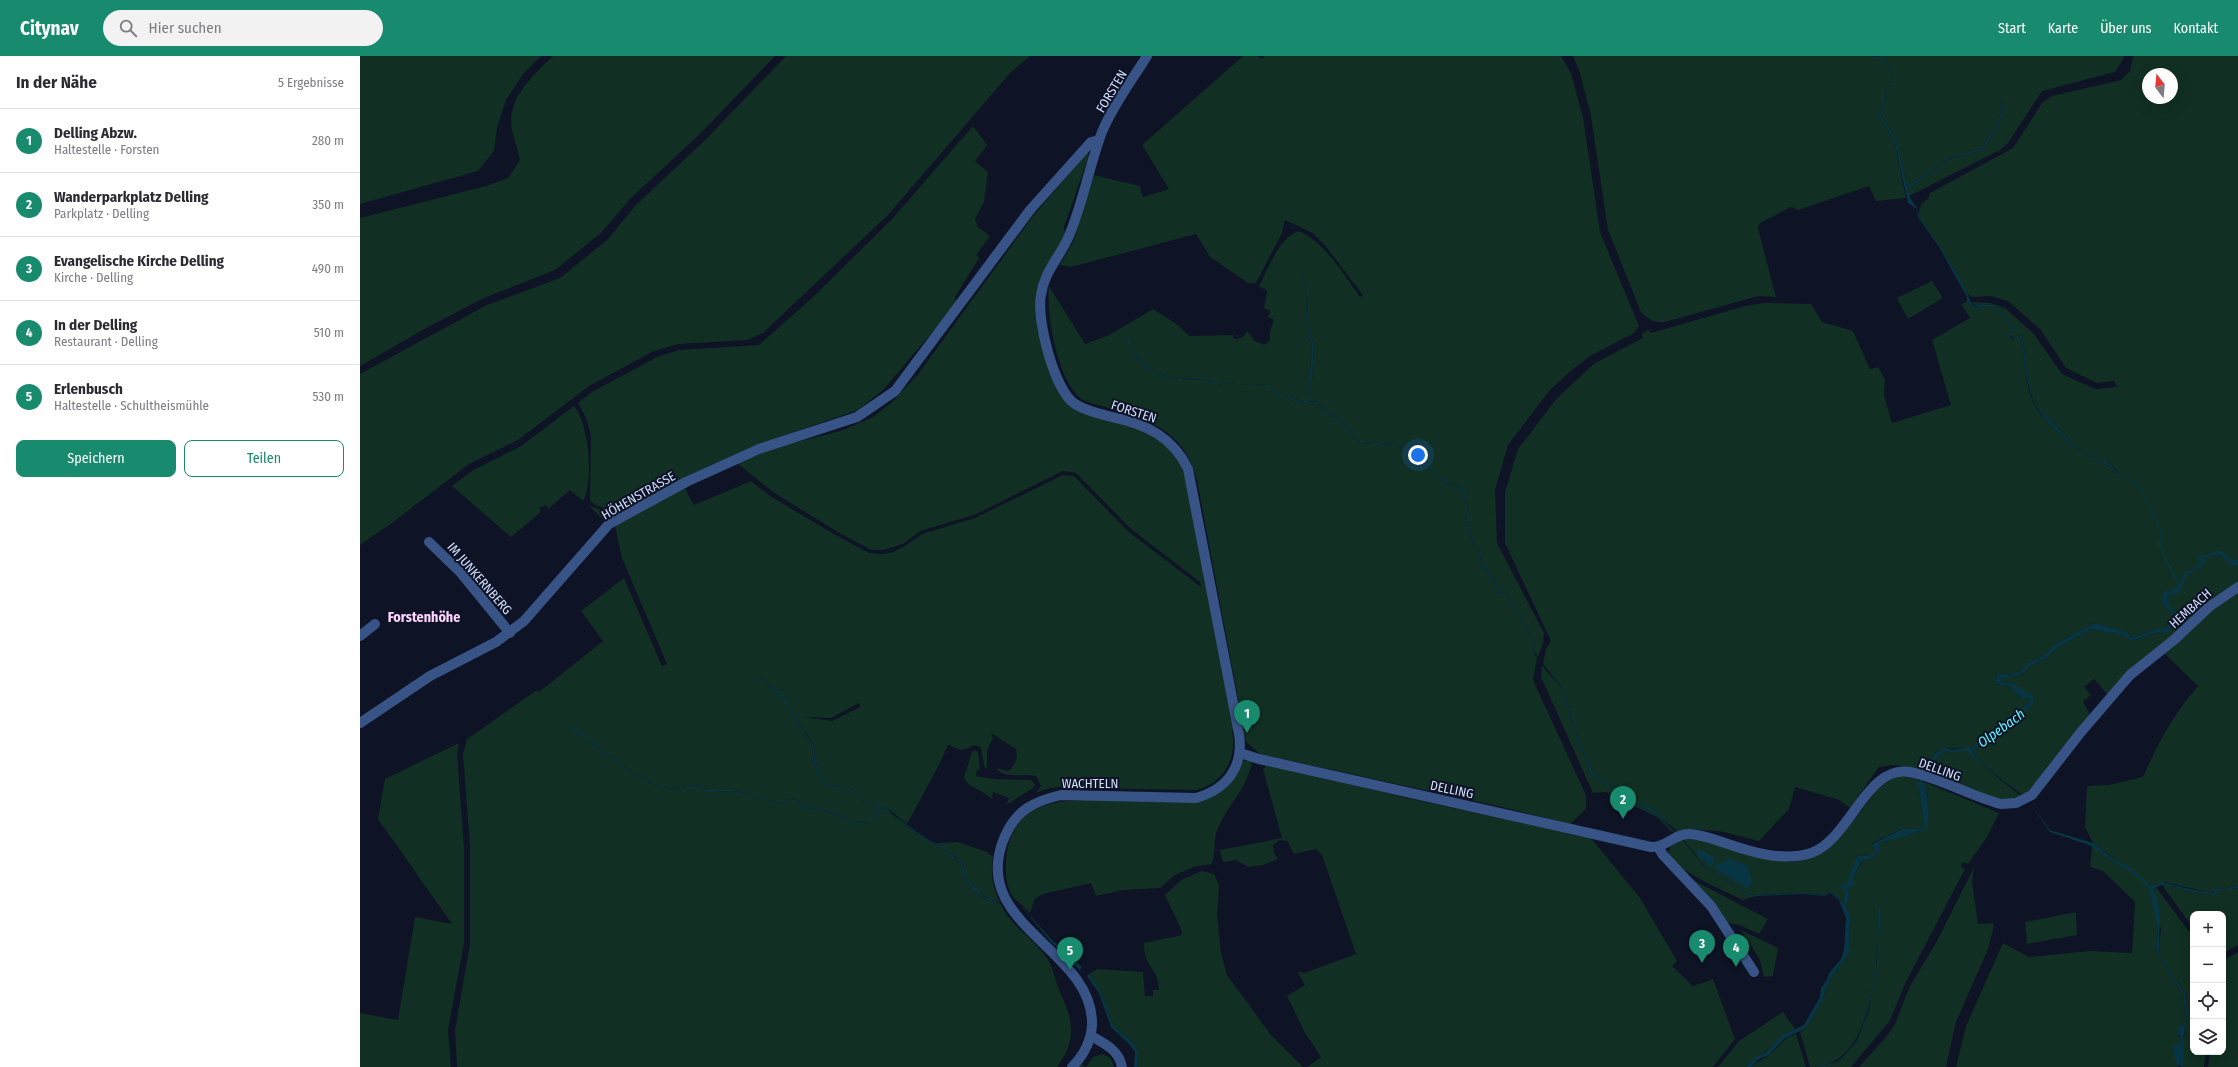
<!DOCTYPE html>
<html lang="de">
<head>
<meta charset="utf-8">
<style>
  body { margin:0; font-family:"Fira Sans Condensed",sans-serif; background:#f2f2f3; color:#2b2b33 }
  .controls { position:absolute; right:12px; bottom:12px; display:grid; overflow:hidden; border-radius:8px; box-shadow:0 4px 16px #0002 }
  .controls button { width:36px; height:36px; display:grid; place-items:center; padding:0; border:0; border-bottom:1px solid #e1e1e2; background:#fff; color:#2b2b33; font:20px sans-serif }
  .compass { position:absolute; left:1782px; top:12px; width:36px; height:36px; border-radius:50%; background:#fff; box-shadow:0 4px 16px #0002; rotate:344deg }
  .you { position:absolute; left:1058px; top:399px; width:14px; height:14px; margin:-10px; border:3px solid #fff; border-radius:50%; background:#1a73e8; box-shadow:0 0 0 6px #1a73e833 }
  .badge { display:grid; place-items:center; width:26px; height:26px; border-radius:50%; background:#188a6d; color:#fff; font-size:13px; font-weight:700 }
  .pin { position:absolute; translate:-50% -33px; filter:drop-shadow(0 1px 2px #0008) }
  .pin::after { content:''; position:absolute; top:21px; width:14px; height:12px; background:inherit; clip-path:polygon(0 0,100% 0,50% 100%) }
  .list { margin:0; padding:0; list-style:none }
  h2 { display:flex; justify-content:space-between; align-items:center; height:52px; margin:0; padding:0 16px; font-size:17px }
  h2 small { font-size:13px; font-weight:400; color:#7c7c81 }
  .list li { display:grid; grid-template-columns:26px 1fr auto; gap:12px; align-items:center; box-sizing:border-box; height:64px; padding:0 16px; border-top:1px solid #e1e1e2 }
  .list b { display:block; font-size:15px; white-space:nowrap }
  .list p { margin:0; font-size:13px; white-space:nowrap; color:#7c7c81 }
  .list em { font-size:13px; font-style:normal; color:#7c7c81 }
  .actions { display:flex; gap:8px; padding:12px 16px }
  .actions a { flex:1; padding:9px 0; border:1px solid #188a6d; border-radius:8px; text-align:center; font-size:14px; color:#188a6d }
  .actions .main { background:#188a6d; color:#fff }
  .icon { flex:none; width:22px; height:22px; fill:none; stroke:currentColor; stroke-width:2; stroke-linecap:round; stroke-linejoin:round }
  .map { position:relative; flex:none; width:1878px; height:1011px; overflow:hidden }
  header { display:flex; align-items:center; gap:24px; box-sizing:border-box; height:56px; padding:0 20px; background:#188a6d; color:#fff }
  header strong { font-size:19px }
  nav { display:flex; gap:22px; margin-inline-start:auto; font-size:14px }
  .search { width:280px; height:36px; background:#f2f2f3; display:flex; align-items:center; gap:10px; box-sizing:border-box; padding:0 14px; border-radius:22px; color:#7c7c81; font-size:15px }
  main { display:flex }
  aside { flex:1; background:#fff }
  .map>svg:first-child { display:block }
  .green { fill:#112f22; fill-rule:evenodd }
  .water { fill:#083544 }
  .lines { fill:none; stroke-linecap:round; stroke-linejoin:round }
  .stream { stroke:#083544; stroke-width:2.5 }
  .minor { stroke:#385386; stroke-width:10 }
  .labels { text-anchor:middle; stroke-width:4; stroke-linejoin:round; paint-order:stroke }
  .street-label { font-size:13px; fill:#d2dfff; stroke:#0e1325 }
  .neighbourhood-label { font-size:14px; font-weight:bold; fill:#fed4ff; stroke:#0e1325 }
  .water-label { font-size:14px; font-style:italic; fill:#60f4ff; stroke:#0e1325 }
</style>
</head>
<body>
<header>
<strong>Citynav</strong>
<div class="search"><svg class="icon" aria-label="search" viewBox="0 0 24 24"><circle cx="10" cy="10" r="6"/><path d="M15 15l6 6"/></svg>Hier suchen</div>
<nav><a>Start</a><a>Karte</a><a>Über uns</a><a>Kontakt</a></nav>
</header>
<main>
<aside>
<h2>In der Nähe<small>5 Ergebnisse</small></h2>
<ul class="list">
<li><span class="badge">1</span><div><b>Delling Abzw.</b><p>Haltestelle · Forsten</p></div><em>280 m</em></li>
<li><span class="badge">2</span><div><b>Wanderparkplatz Delling</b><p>Parkplatz · Delling</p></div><em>350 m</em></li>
<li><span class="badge">3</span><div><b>Evangelische Kirche Delling</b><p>Kirche · Delling</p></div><em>490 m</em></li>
<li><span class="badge">4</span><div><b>In der Delling</b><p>Restaurant · Delling</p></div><em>510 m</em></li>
<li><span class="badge">5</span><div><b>Erlenbusch</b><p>Haltestelle · Schultheismühle</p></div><em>530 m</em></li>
</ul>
<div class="actions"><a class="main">Speichern</a><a>Teilen</a></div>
</aside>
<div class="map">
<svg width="1878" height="1011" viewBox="0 0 1878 1011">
  <rect width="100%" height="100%" fill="#0e1325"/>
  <g class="green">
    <polygon points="0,0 181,0 163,18 146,44 137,72 134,95 118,115 0,148"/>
    <path d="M193,0H415L339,79L270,143L241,177L195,214L124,242L68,271L0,310V162L126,130L148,122L160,104C158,94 154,84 152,74C146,42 173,20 193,0Z"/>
    <polygon points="426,0 670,0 651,16 528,159 403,277 387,284 318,288 294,295 229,330 158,384 109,408 32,467 0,489 0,318 127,249 200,222 247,184 276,149 344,85"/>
    <path d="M883,0H898L902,3L905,0H1201L1211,17L1223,61L1240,176L1279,270L1274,277L1232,299L1213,313L1190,334L1148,389L1135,434L1137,487L1184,577L1183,588L1178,601L1173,593L1175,587L1147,538L1141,536L1131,518L1122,508L1121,497L1114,489L1106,461L1109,458L1106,439L1097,427L1091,429L1087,427L1059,400L1036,388L1000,386L994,381L987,368L965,354L948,338L952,323L954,290L947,262L948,233L942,217L947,234L946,262L952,290L950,323L947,338L957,346C939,344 920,344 908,329L856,327L844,322L818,323L797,318L775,299L767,285L774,300L796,319L818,324L844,323L856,329L867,327L908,330C920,345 940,346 958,348L964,355L986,369L993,382L1000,387L1036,389L1058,401L1086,428L1091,430L1096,428C1103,437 1112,451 1105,461L1113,489L1120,497L1121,509L1130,519L1140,537L1146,539L1174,587L1172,593L1177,602L1173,624L1226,739V753L1210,768L1142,751L900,698L886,686L837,424C823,373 791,365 745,351C738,348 725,347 720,342C697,322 686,258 689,230L725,288L749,279L793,253L818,269L829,280L873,279L874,283C881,283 884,281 887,275L895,285L904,289L910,284V275L914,264L908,261L910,255L904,252L907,235L899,230C908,213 919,181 939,175C966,187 983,218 1000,241L1003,239L967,192L953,177L925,164L922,177L896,227H888L850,201L836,178L711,211L700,209L713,186L734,119L780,130L783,141L809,133L782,89Z"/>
    <path d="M1213,0H1510L1522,2L1532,17L1530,29L1525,35L1526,39L1519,61L1534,83L1546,142L1516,145L1509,130L1438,154L1431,151L1400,167L1398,172L1416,241L1398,240L1305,266C1294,267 1289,264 1281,256L1248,174L1231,60L1219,14Z"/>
    <path d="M1512,0H1763L1764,2L1755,16L1682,35L1648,87L1640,94L1549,140L1548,133L1591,102L1621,95C1637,73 1643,68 1644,40H1643C1641,67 1636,72 1620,93L1591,101L1547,131L1536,82L1521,61L1527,39L1526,35L1531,29L1533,17L1523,1Z"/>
    <path d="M1773,0H1878V526L1858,539L1749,640L1734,623L1724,631L1731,639L1723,645L1730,659L1670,736L1662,739L1621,706L1612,696L1618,692L1619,688C1637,674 1655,663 1673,649V640C1665,637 1660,632 1652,628C1648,626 1644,628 1640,624L1641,622H1649L1662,618L1670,610L1686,602L1697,592L1731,573L1765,580L1771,585C1783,582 1796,574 1808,576L1816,558L1808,548L1807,539H1809L1806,536L1801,546L1813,558L1806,572C1795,571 1783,579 1771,582L1767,576L1734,567L1694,589L1684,600L1668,607L1661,615L1649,619L1637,617L1636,628L1649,630L1662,642L1670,643L1671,647L1656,656L1647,668L1640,669L1615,687L1614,691L1611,694C1601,691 1594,694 1584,692L1574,698L1564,715L1534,709L1519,711L1490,752L1479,744L1435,731L1429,753L1399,785L1359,775L1331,773L1317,775L1296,755L1263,740L1232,716L1228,702L1219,688L1203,632L1183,608L1186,593L1191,585L1145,487V436L1158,393L1197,342L1235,307L1283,282L1281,278L1288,274L1291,277L1385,250L1404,247L1451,248L1462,266L1493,275L1510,313L1518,311L1525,323L1524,339L1532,367L1591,349L1572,284L1610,262L1601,248L1607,246L1619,255L1620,250H1634L1654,272L1648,277L1649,280L1652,283L1661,281C1664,301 1665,322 1671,341C1681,367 1725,402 1750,410L1754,415L1780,432L1784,439C1778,424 1760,422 1751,408C1725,401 1708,384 1690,364C1683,357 1675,350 1672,340C1667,320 1665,299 1662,279L1656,282L1650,279V277L1656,272L1635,249L1617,248L1619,253L1611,246L1630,247L1645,252L1674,278L1702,318L1735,333L1757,331L1754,325L1737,327L1706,312L1680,273L1648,245L1630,240L1611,241L1602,232L1593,212L1559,160C1559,152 1560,147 1568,143L1570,137L1653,92L1682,47L1692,40L1761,24L1770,15ZM1788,18H1812V42H1788Z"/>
    <polygon points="613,70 627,89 615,105 628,116 624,146 615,163 618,171 630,180 616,199 619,202 595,241 597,247 524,333 498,354 437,375 328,420 262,456 237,450 230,445 231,380 226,362 218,347 232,336 297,301 319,294 399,289 452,242 532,163"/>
    <path d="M727,97L729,99L704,171L705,179L677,240L700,336L801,382L822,406L875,673L872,674C877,702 865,727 836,734L716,732C702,729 690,731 676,737L681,730L676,720C664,717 644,724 636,712L648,715C656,708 658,703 656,693L631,677L633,682L627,695V713L624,710L621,692C613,686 610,693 601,694L588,689L579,709L547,768L527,752L503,746L494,734L471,729L462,722L456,708L453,687L436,664L421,636L413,634L401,620L412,635L420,636L435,665L452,688L454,708L461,723L470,730L494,735L503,747L519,751L512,765L493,766L476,757L442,749L434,742L420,747L374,734H349L335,728C323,732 307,733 294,728C286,724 283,719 274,719L256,702L241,696C233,682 219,676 205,671C219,677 232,683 240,697L255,703L274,720C283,720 286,725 294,729C307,734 322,733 335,729L348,736L374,735L420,748L434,743L441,750L476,758L492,767L513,766L520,751L526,753L532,759L569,786L583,791L592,802L600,805C601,811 602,819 605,823C613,835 627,847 641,848C651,871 674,882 687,902C692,910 695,922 698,931C712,962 719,981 697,1011H97L95,974L110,888V790L103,698L107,683L177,634L179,636L243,585L221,555L264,522L302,610L307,608L262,502L255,470L324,431L334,449L391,425L410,440L474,478L509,497L523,498L533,496L545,490L562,478L615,462L703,419L714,420L769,476L841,531L840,526L771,473L716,417L703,415L614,459L560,475L543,488L523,494H511L476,475L413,436L377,407L421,390L480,375L513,361L532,346L559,317L673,160ZM499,647L500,651L472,665L445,661L471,662Z"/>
    <polygon points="1572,225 1583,242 1548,263 1537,242"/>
    <path d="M214,350C229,367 234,425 223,445L210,434L188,453L186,449L179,452L181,456L151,481L92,430L113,414L161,390Z"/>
    <polygon points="229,450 253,457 254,461 246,466"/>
    <path d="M1878,536V829L1863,833L1853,832L1854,837L1848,838L1843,835L1803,826L1791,830L1783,825L1789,832L1794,847L1798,874L1796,889L1799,902L1823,938L1827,969L1818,979L1821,982L1820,987L1813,991L1819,1011H1596L1606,970L1643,887L1669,901L1731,895L1772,897L1775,846L1743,815L1730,811L1732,790L1767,813L1733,787L1725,771L1727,730L1749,729L1783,721C1798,687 1814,657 1838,630L1804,597L1862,546Z"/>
    <polygon points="1182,610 1202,632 1218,689 1227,703 1230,717 1262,741 1295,757 1315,776 1311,775 1297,761 1246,736 1233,737 1181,621"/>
    <polygon points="99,687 97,698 104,791 104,887 88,974 91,1011 0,1011 0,957 38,964 55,861 92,868 18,763 25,723"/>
    <path d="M615,694L618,696L620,714H617L616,720L634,723L671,724L675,728L673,732L646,749L649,742L633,736L632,743C624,734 607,732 604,721L612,696Z"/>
    <polygon points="1599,694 1606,694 1610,696 1620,707 1661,740 1651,744 1640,744 1565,716 1577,700 1585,695 1593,697"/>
    <path d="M889,704L892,706C888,730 868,750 858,772C853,782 856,804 851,808L834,811L815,819L800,832L763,834L736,840L731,827L683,838L675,843L670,857C665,852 661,848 657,845C644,835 645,809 647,796C656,738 714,744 758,744C784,745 811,745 837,745L883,705Z"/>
    <path d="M908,708C991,729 1073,749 1157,765C1182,770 1206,779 1231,782L1280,842L1317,905L1312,910L1333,930L1353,923L1375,983L1353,1011H947L961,1001L945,977L927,940L945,929L937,915L944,917L996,898L962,799L956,793L934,798L927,785L920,784L913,789L914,797L918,803L903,809L888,811L876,804L863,806L860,794L922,782L903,713Z"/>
    <polygon points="1538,720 1548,720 1560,725 1556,727 1559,733 1564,770 1559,773 1542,773 1512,787 1516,795 1509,800 1498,799 1482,850 1480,843 1470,836 1464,839 1444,837 1396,839 1387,837 1345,811 1323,783 1335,782 1406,802 1431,806 1450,802 1464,796 1480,782 1520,730"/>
    <path d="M1562,725L1639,757L1627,781L1608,808L1603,806L1601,811L1605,813L1546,926L1529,966L1491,1011H1460L1478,1006L1497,985L1509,955L1517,904L1519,850C1516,897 1518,1011 1450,1011L1440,976L1446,972L1463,944L1465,935L1473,919L1490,896L1489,873L1491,862L1486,851L1490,838L1487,832L1504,802L1509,804L1520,795L1517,788L1545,779L1559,776L1568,763L1567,737Z"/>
    <path d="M1322,783L1345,812L1387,838L1396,840L1383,844C1367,836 1311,813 1308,796L1312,789Z"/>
    <path d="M598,786L627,796L633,801C630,817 633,832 640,846C627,845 614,833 606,822C603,818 603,809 601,804C591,800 587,792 577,787Z"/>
    <polygon points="1614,811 1612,826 1618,868 1633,867 1634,870 1628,893 1596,966 1586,1011 1499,1011 1527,980 1535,968 1550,930 1576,887"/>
    <path d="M842,815L854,818L859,829L857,859L861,897L867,919L911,979L943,1011H777V995L772,986L753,969L741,936L729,918L737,913L783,916L785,940H793V934H799C799,912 783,911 784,887L822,879L821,873L805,839L821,824Z"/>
    <polygon points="1331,823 1408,863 1399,878 1380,869 1366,867"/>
    <path d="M1802,829C1816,830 1844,841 1855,838L1856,834L1878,832V889L1863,897V858H1833V872Z"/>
    <polygon points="1796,831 1833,881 1833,996 1846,996 1844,1011 1823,1011 1822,988 1828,963 1825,937 1800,902 1799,889 1801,874 1793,834"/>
    <polygon points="1716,856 1717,879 1667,888 1665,866"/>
    <polygon points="1381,874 1418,892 1413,920 1404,921 1400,904"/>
    <polygon points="1878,896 1878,1011 1848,1011 1850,996 1863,996 1863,910 1866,903"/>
    <path d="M1423,956L1435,973C1420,980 1417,989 1405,996C1398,1001 1392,1004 1385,1011H1358L1379,985Z"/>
    <path d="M1436,978L1446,1011H1391C1397,1005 1403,1004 1409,999C1421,990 1420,984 1436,978Z"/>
    <polygon points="743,998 751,1002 754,1011 716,1011 720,1007 726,1011 733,1001"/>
  </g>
  <g class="water">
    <path d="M1510,0L1523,1L1533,17L1531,29L1526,35L1527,39L1521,61L1536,82L1547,131L1591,101L1620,93C1636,72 1641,67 1643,40H1644C1643,68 1637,73 1621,95L1591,102L1548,133C1549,146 1558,148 1559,160C1578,188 1599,218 1612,248L1619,253L1617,248L1635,249L1656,272L1650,277V280L1656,282L1662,279C1665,299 1667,320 1672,339C1675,349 1683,357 1690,364C1708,384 1725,401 1751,408L1755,414L1781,431L1802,476L1803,482L1800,488L1820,529L1825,516L1835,513L1841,506L1837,501L1860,494L1874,505L1878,503V509L1873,510L1859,498L1844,502L1845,506L1841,512L1828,518L1819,537L1807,539L1808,548L1817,558L1808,577C1796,574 1783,582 1771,585L1765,580L1731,573L1697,592L1686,602L1670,610L1662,618L1649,622H1641L1640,624C1644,627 1645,626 1649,627C1657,628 1665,637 1673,640V649C1655,663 1637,674 1619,687L1618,692L1612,696L1621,706L1662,739L1620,707L1606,694L1593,697L1585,695C1574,702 1567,713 1562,725L1564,727C1568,740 1570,758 1567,772C1556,778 1531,783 1518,788L1520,795L1509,804L1503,803L1493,821V830L1487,832L1490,838L1486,851L1491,862L1489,873L1490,896L1473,919L1465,935L1463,944L1446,972L1424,983L1409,999L1398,1004L1391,1011H1385L1396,1001L1406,996L1422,979L1444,969L1460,941L1461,932L1467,924L1469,917L1481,903L1484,894L1486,862L1479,844L1470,837L1464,840L1444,838L1396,840L1387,838L1345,812L1322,783L1345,811L1387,837L1396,839L1444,837L1463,839L1470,836L1480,843L1483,849L1485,837L1482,831L1484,827L1489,826V820L1498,799L1509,800L1516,795L1512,788L1542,773H1559L1564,770L1559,733L1556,727L1560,725L1574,698L1584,692L1593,694L1609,691L1611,694L1614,691L1615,687L1640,669L1647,668L1656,656L1670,647V643L1662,642L1649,630L1636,628L1637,617L1649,619L1661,615L1668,607L1684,600L1694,589L1734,567L1767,576L1771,582C1783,579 1795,571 1806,572L1813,559L1801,546L1804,536L1819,531L1798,488L1801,482V477L1780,432L1754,415L1750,410C1724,402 1681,367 1672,341C1665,322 1664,301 1661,281L1657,284L1649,280L1648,277L1654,272L1634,250H1620L1619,255L1607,246V241L1579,191L1558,161L1557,153L1548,147L1534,83L1519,61L1526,39L1525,35L1530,29L1532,17L1522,3Z"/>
    <path d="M942,216L948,233L947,262L954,290L952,323L948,338L965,354L987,368L994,381L1000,386L1036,388L1059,400L1087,427L1091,429L1097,427L1106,439L1109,458L1106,461L1114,489L1121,497L1122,508L1131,518L1141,536L1147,538L1175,587L1173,593L1177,602L1172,593L1174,587L1146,539L1140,537L1130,519L1121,509L1120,497L1113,489L1105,461C1112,451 1103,437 1096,428L1091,430L1086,428L1058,401L1036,389L1000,387L993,382L986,369L964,355L958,348C939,346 920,345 907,330L867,327L856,329L844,323L818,324L796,319L774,300L767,285L762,280L768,284L775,299L797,318L818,323L844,322L856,327L908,329C920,343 938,344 956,346L947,338L950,323L952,290L946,262L947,234Z"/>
    <polygon points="1183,608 1203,632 1219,688 1228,702 1232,716 1263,740 1296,755 1317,775 1295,757 1262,741 1230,717 1227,703 1218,689 1202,632"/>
    <path d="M401,619L413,634L421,635L436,664L453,688L456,708L462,722L471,729L494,734L503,746L527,752L532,758L570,785L584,790L594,801L601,804L606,822L623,840L641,848C627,847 613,835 605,823C602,819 601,811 600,805L592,802L583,791L569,786L532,759L526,753L520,751L513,766L492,767L476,758L441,750L434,743L420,748L374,735L348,736L335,729C322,733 307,734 294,729C286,725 283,720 274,720L255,703L240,697C232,683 219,677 205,671C217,670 235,685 241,696L256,702L274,719C283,719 286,724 294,728C307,733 323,732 335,728L349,734H374L420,747L434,742L442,749L476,757L493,766L512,765L518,751L503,747L493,735L470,730L461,723L454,708L452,688L435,665L420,637L412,635Z"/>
    <polygon points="1669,746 1690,774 1733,787 1752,802 1772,813 1791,830 1794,828 1796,831 1793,834 1798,846 1800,864 1799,889 1800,902 1825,937 1828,963 1823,982 1818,979 1818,971 1827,968 1823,938 1799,902 1796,889 1798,874 1789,832 1771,815 1765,813 1729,789 1690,776"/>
    <polygon points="1339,793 1354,801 1355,804 1352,809 1348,809 1336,797"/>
    <polygon points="1370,803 1388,810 1392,826 1388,833 1355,813 1355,810"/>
    <path d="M1800,826C1810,828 1849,838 1854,837L1853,832L1863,833L1878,829V832L1856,835V838C1845,841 1816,830 1802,829Z"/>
    <polygon points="657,845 692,884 722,911 720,914 691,886"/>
    <path d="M1519,850C1523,856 1519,874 1518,882C1516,920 1510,1011 1456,1011C1462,1009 1471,1008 1477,1005C1517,981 1516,891 1519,850Z"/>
    <polygon points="729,918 741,936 753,969 772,986 778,995 777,1011 774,1011 775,996 769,988 751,971 739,937 727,920"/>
    <polygon points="1820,987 1824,989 1823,1011 1816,1008 1813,990"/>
  </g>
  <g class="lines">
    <g class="stream">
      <polyline points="1793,831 1803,827"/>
      <polyline points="1821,991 1822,980"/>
    </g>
    <g class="minor">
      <polyline points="69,486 101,517 150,577"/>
      <polyline points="0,580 15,568"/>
      <polyline points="0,667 70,620 136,586 164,565 249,468 326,426 399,393 497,361 535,335 670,154 731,86 739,84"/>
      <path d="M880,697L899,703L1291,791C1306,792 1315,777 1330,778C1343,779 1353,783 1365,787C1391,796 1423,806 1451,797C1490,784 1506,708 1550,716C1580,722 1611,740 1641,748L1656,747L1672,739L1721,676L1770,619L1815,583L1849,551L1878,531"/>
      <polyline points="1298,791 1303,799 1351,850 1394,916"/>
      <path d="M731,980C745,988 759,994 762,1011"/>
      <path d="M712,1011C724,999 731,986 732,969C734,892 606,869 645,780C656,754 675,745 701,739L836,742C867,733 884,711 879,678L828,413C813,381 786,368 752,361C740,358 726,355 715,348C694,334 676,263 681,239C684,216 699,202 708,182C723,148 729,110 742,76C753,49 772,24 787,0"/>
    </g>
  </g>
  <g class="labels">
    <g class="street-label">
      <text transform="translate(751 35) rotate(-59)" y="5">FORSTEN</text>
      <text transform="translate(774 355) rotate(18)" y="5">FORSTEN</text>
      <text transform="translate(278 439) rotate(-30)" y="5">HÖHENSTRASSE</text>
      <text transform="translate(120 522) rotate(49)" y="5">IM JUNKERNBERG</text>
      <text transform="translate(1830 552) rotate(-42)" y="5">HEMBACH</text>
      <text transform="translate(1580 713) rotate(20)" y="5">DELLING</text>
      <text x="730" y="732">WACHTELN</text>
      <text transform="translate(1092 733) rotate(12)" y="5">DELLING</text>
    </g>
    <g class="neighbourhood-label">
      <text x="64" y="566">Forstenhöhe</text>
    </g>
    <g class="water-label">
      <text transform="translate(1641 672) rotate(-36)" y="5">Olpebach</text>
    </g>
  </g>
</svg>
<div class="controls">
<button>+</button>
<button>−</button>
<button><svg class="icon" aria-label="locate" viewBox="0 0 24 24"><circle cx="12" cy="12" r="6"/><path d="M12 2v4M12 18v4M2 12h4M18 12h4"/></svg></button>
<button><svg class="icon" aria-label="layers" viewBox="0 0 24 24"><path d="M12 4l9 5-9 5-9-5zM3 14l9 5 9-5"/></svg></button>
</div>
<svg class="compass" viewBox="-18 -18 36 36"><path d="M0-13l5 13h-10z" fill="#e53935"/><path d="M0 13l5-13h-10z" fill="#7c7c81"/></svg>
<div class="you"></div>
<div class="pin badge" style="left:887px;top:677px">1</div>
<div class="pin badge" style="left:1263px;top:763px">2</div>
<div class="pin badge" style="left:1342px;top:907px">3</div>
<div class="pin badge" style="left:1376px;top:911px">4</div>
<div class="pin badge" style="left:710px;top:914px">5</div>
</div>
</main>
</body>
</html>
